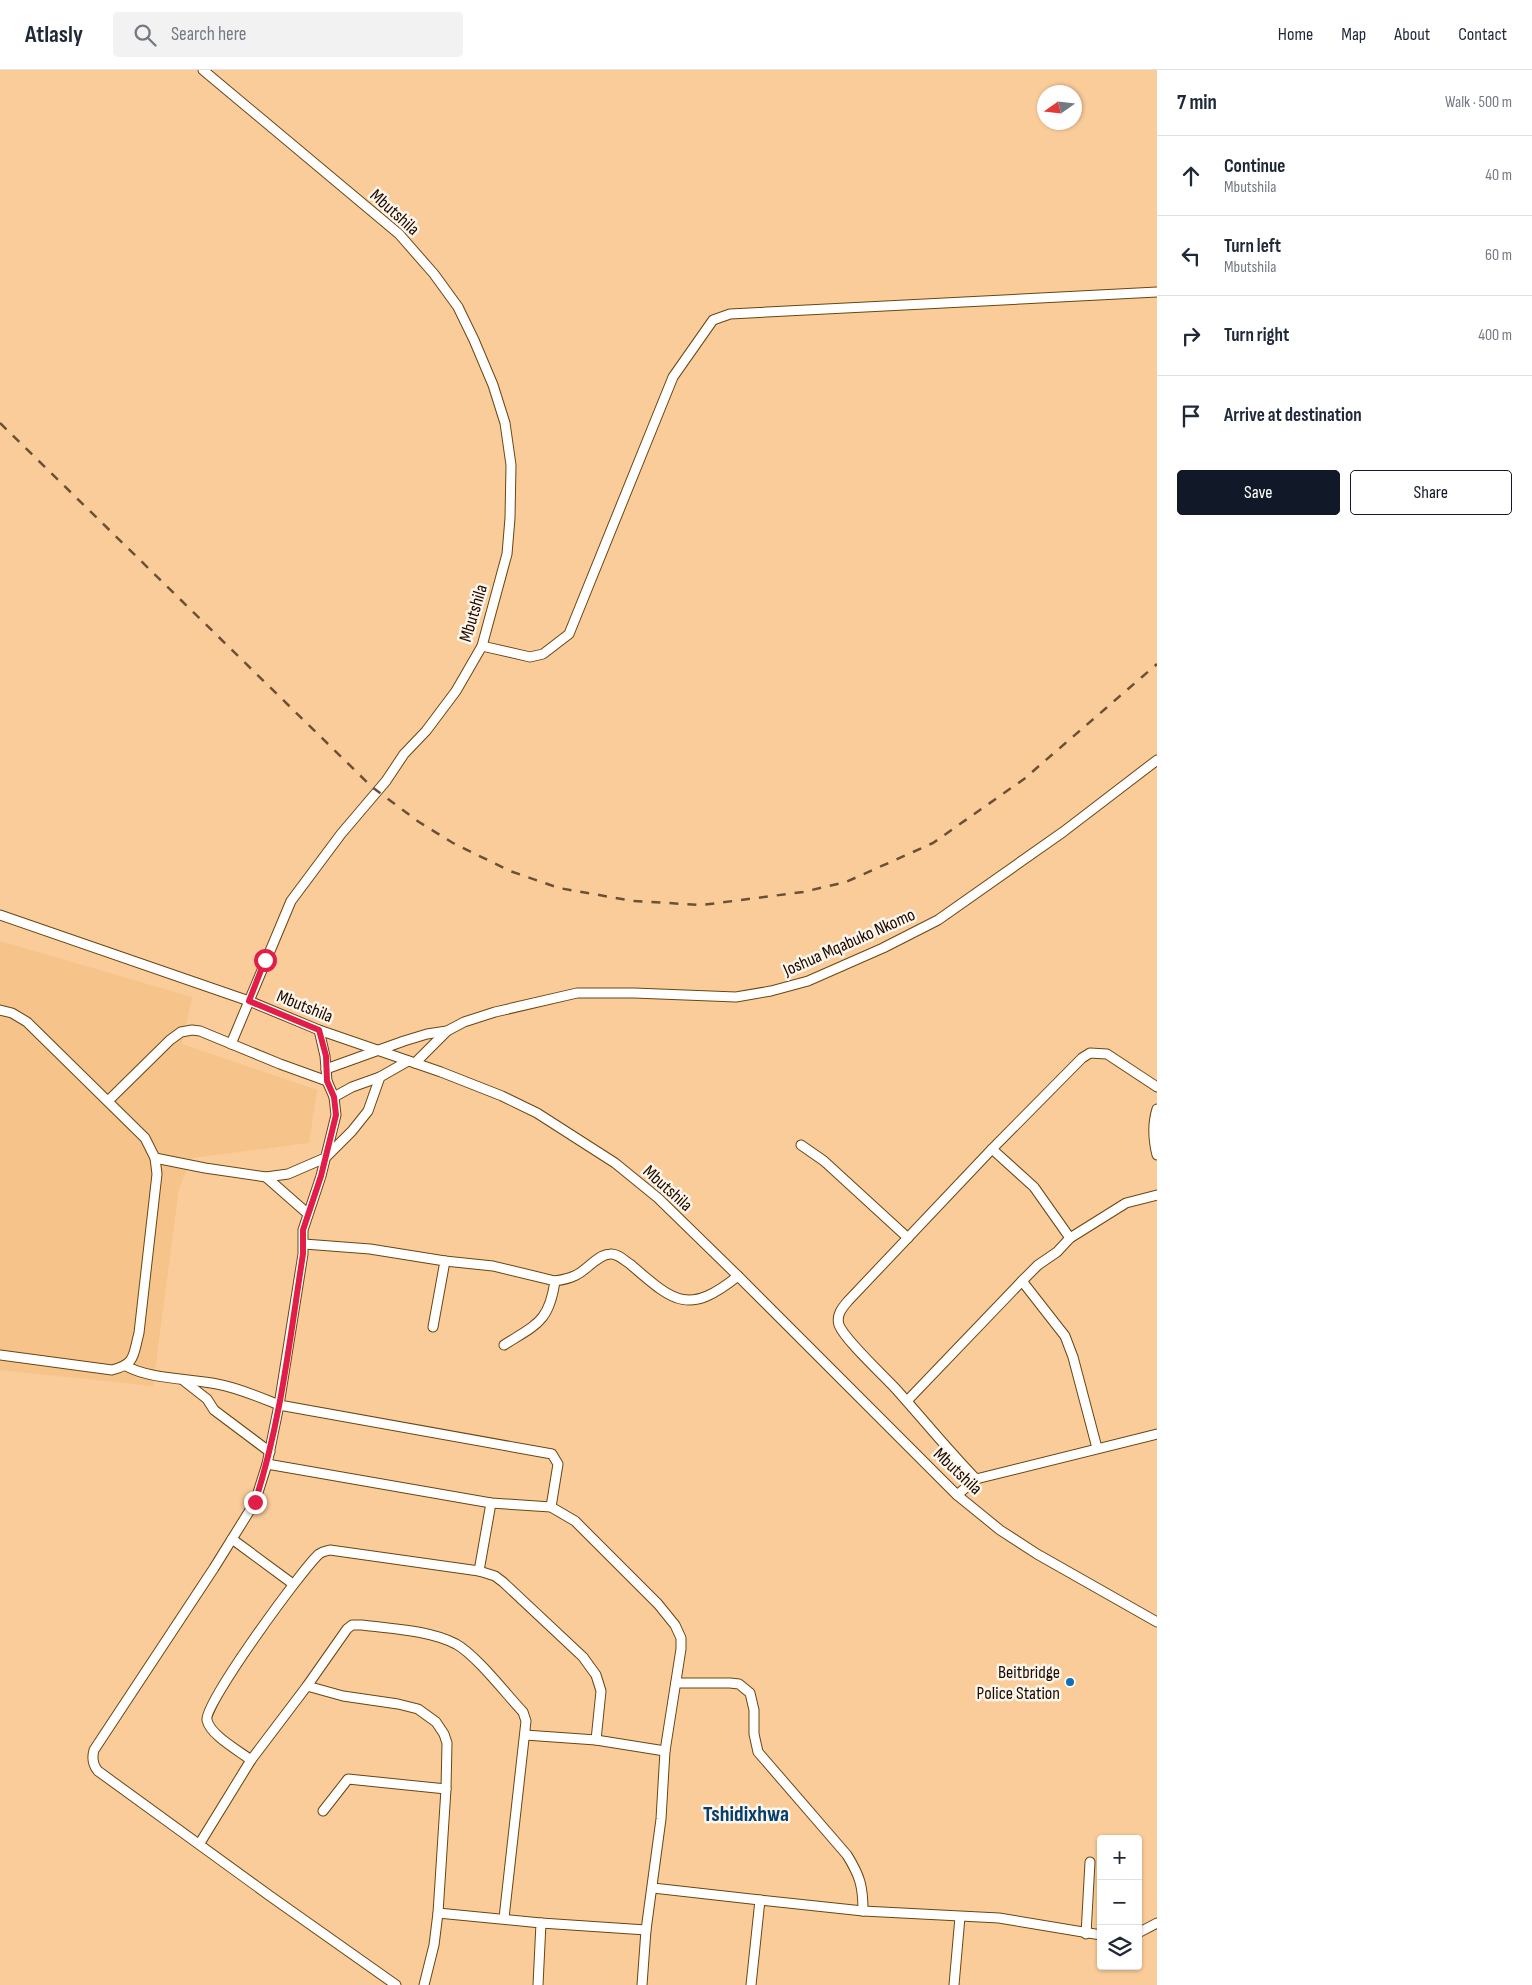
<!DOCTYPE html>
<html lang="en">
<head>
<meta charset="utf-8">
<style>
  body { margin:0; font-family:"Sofia Sans Condensed",sans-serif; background:#f2f2f3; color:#1f2937 }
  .controls { position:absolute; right:15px; bottom:15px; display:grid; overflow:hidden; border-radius:5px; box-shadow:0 1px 4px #0004 }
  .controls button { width:45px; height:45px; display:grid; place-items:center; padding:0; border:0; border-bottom:1px solid #e0e1e3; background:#fff; color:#1f2937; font:25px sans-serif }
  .compass { position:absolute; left:1037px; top:15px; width:45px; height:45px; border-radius:50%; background:#fff; box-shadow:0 1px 4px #0004; rotate:256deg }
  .stop { position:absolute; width:15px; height:15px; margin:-11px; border:4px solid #e11d48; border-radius:50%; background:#fff }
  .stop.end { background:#e11d48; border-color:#fff; box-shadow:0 1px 5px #0008 }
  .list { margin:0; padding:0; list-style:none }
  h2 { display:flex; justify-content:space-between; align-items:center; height:65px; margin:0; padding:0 20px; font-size:21px }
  h2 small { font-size:16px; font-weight:400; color:#747a83 }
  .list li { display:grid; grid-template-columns:32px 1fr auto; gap:15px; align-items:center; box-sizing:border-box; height:80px; padding:0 20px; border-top:1px solid #e0e1e3 }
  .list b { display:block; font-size:19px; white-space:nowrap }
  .list p { margin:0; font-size:16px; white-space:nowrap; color:#747a83 }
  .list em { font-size:16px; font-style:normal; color:#747a83 }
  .actions { display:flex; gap:10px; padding:15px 20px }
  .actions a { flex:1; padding:11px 0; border:1px solid #111827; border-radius:5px; text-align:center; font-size:18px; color:#111827 }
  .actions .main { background:#111827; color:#fff }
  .icon { flex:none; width:28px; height:28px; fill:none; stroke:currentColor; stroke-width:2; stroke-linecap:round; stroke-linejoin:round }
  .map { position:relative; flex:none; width:1157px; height:1915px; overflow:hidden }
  header { display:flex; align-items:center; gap:30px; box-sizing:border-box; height:70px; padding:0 25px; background:#fff; border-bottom:1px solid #e0e1e3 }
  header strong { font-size:24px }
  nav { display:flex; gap:28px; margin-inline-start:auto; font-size:18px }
  .search { width:350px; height:45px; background:#f2f2f3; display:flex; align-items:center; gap:12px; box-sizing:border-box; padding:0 18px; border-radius:5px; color:#747a83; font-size:19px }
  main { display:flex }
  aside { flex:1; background:#fff }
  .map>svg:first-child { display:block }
  .built { fill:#f6c38a }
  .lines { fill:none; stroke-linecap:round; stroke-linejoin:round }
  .minor-casing { stroke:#6b450f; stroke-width:11 }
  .minor { stroke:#fff; stroke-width:9 }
  .rail { stroke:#6b5037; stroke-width:2.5; stroke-dasharray:9 9; stroke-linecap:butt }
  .route { stroke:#e11d48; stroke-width:6 }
  .poi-dot { fill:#0c6fbb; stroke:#fef5eb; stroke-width:2 }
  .labels { text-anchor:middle; stroke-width:5; stroke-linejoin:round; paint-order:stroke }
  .street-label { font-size:18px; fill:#1a0a00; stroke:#fef5eb }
  .poi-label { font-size:18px; fill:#1a0a00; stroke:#fef5eb; text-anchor:end }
  .district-label { font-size:22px; font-weight:bold; fill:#013f6f; stroke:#fef5eb }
</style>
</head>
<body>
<header>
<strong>Atlasly</strong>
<div class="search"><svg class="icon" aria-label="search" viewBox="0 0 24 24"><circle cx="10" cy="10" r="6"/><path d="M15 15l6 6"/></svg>Search here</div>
<nav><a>Home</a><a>Map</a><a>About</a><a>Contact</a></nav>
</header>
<main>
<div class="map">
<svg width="1157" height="1915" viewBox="0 0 1157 1915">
  <rect width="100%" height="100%" fill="#facc99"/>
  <polygon class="built" points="0,871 192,927 182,974 317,1020 309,1073 192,1088 179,1118 153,1316 0,1300"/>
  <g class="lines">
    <g class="minor-casing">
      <g id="minor">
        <polyline points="203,0 399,164 434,204 458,237 474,270 493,315 505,353 511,395 510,448 507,484 482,576 456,621 426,661 404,684 386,711 341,764 291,831 231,974"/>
        <polyline points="482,576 530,587 543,584 569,564 673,307 713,250 730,244 1157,222"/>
        <polyline points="0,845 249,931 319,960 441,1002 502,1026 537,1043 615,1093 658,1128 738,1206 957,1425 1000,1460 1037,1484 1157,1552"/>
        <path d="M0,940L12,943L27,952L145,1068L155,1088L157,1104L139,1263C133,1285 136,1294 112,1300L0,1285"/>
        <path d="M319,960L325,986L327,1011L334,1027L336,1045L321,1106L303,1160V1184L279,1335L267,1394L255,1432L214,1498L94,1680C92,1687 93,1695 98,1701L270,1826L396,1915"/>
        <polyline points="415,993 447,961"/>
        <polyline points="326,999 404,971 427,964 447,961 464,952 495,942 577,923 634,923 736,927 771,921 808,911 883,878 938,850 1063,762 1157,690"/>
        <polyline points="334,1027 352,1017 380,1007"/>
        <polyline points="108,1031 170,970 181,962 192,960 200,961 280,994 327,1011"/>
        <path d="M1157,1039C1152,1055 1153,1069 1157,1085"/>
        <polyline points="801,1075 824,1091 908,1168"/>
        <polyline points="992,1079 1034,1117 1070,1168"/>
        <polyline points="155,1088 205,1098 266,1107 288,1104 325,1088 352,1061 368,1041 380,1007 408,991"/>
        <polyline points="266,1107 307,1143"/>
        <polyline points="304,1174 370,1179 445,1191 433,1257"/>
        <path d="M445,1191L493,1196L555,1211C549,1252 537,1254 504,1275"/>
        <path d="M555,1211C561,1210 568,1209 574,1206C586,1202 596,1185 610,1184C617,1183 624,1190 630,1194C674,1232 688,1246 738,1206"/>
        <path d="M126,1296C152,1310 189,1308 217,1314C239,1318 259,1327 279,1335L552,1384L558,1394L551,1437"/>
        <polyline points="184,1311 207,1329 214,1340 270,1382"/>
        <polyline points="907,1331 1022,1211"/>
        <polyline points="1097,1378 1073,1287 1065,1266 1022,1211 1038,1195 1057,1182 1070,1168 1126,1133 1157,1125"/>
        <polyline points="267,1394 491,1433 551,1437 575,1451 658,1534 675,1555 681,1568 681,1579 665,1681 661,1749 646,1860 642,1915"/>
        <path d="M976,1409C948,1380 922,1348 895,1318C882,1304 845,1270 839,1255C836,1245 842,1238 848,1231L992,1079L1082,988L1090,983L1107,984L1157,1017"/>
        <polyline points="957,1425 976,1409 1157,1364"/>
        <polyline points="232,1469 293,1514"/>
        <polyline points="479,1501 491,1433"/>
        <path d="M676,1613H730L739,1614L750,1623L754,1640V1664L758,1682L847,1785C860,1806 863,1816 863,1841"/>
        <polyline points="307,1616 343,1626 398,1634 418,1639 436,1652 444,1664 447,1673 446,1719 438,1843 434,1875 424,1915"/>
        <polyline points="525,1665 596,1670 665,1681"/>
        <path d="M251,1690C239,1681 210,1665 207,1650C203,1635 303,1498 319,1484C323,1481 326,1481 330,1480L479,1501L495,1506L503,1512L583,1587L596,1605L601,1621L596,1670"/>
        <polyline points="323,1741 348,1709 446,1719"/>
        <path d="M200,1773L251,1690L307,1616L347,1559L352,1555H362C392,1559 429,1560 456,1574C476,1585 506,1624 523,1642L526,1651L504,1848"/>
        <polyline points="653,1818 760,1830"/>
        <polyline points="438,1843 541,1853 538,1915"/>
        <polyline points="541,1853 646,1860"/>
        <polyline points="1138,1863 1157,1853"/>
        <polyline points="1086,1864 1090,1792"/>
        <polyline points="751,1915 760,1830 863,1841 999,1848 1101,1865"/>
        <polyline points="954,1915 960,1847"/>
      </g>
    </g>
    <use href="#minor" class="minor"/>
    <polyline class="rail" points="0,353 372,717 419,752 453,773 510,801 559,818 633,831 702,835 803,822 846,812 933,773 1024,709 1157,594"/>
  </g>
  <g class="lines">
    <path class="route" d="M255,1432C281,1352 290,1267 303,1184V1160L321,1106L336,1045L334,1027L327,1011L326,986L319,960L249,931L265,890"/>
  </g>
  <circle class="poi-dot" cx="1070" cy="1612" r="5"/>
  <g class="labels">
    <g class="street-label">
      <text transform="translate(395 142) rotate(42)" y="6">Mbutshila</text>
      <text transform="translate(473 543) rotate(-73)" y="6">Mbutshila</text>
      <text transform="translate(849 872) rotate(-24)" y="6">Joshua Mqabuko Nkomo</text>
      <text transform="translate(305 936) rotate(22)" y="6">Mbutshila</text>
      <text transform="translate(668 1118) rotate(42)" y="6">Mbutshila</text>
      <text transform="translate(958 1401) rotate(43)" y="6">Mbutshila</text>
    </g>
    <g class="poi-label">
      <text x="1060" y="1608">Beitbridge<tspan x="1060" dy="21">Police Station</tspan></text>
    </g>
    <g class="district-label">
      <text x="746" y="1751">Tshidixhwa</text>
    </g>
  </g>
</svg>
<div class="controls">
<button>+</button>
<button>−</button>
<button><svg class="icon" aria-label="layers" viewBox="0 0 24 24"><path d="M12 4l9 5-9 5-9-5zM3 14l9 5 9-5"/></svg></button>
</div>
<svg class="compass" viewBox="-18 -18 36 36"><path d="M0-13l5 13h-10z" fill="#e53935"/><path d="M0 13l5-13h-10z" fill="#747a83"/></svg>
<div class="stop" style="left:265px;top:890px"></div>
<div class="stop end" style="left:255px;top:1432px"></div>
</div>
<aside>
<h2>7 min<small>Walk · 500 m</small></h2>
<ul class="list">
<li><svg class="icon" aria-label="ahead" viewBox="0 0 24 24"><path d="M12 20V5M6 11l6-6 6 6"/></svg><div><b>Continue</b><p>Mbutshila</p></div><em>40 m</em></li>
<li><svg class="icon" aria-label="left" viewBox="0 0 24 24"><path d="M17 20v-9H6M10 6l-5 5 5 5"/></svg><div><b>Turn left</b><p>Mbutshila</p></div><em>60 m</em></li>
<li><svg class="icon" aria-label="right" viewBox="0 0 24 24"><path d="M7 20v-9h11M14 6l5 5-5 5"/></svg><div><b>Turn right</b></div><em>400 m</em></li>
<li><svg class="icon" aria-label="arrive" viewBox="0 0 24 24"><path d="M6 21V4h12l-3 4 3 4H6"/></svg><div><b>Arrive at destination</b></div></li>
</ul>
<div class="actions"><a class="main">Save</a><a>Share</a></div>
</aside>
</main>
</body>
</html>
